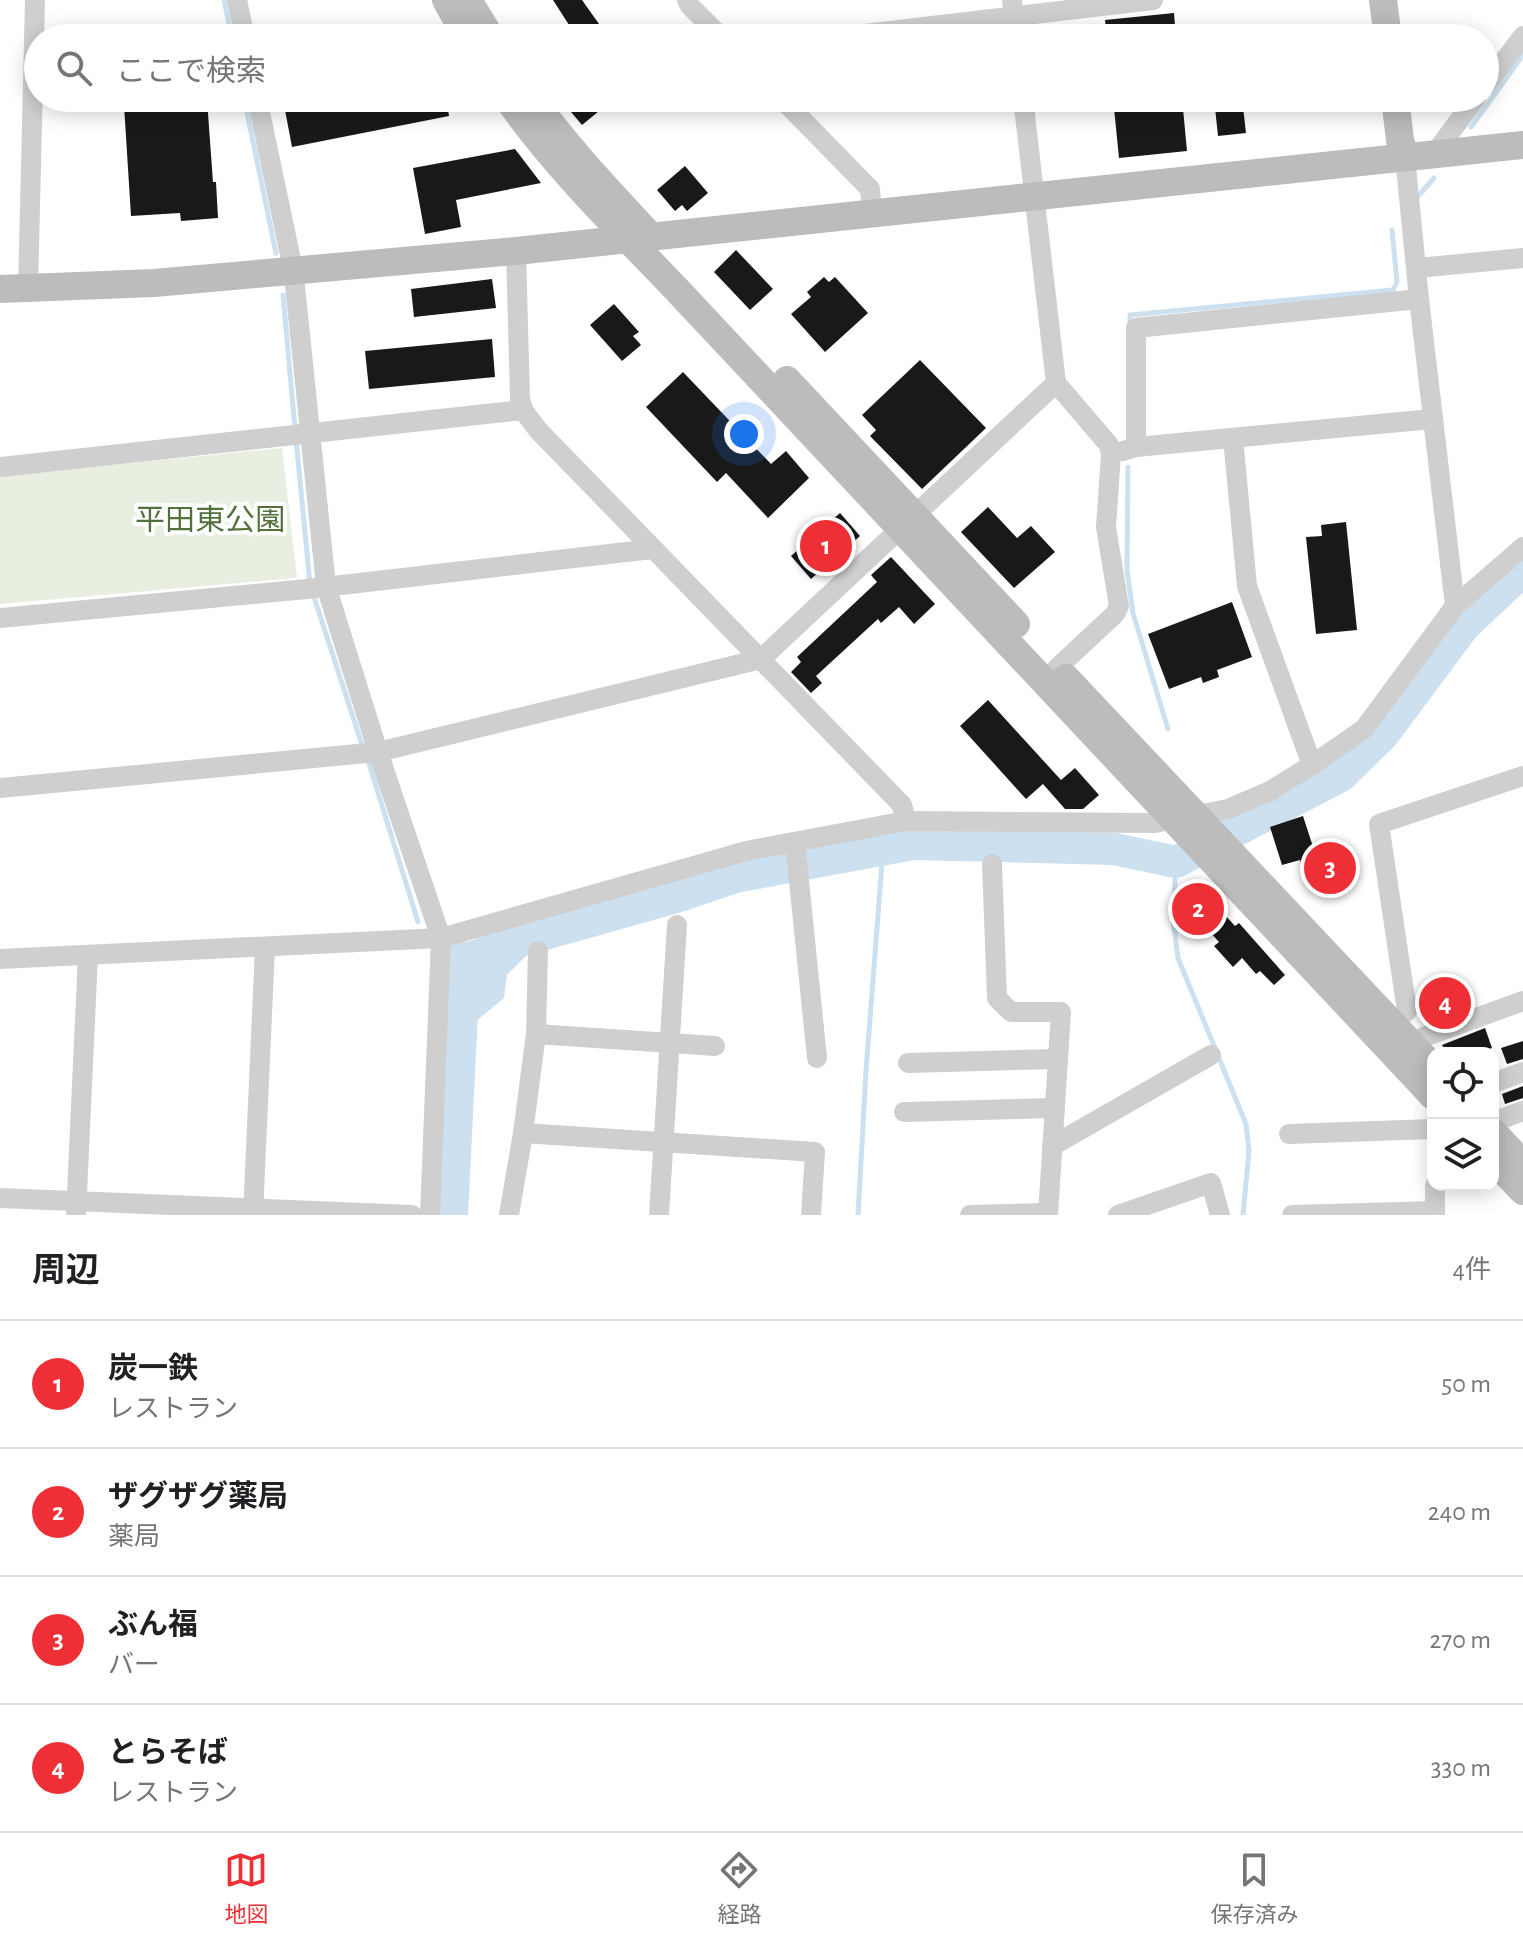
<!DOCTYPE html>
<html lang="ja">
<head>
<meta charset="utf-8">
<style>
  body { margin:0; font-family:"Alegreya Sans","Noto Sans JP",sans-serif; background:#f6f6f6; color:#202124 }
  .controls { position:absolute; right:24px; bottom:24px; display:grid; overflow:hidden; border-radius:16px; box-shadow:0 4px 20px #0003 }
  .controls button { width:72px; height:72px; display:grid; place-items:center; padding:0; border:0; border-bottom:2px solid #e0e0e0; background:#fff; color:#202124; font:40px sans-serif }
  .you { position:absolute; left:744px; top:434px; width:28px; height:28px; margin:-20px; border:6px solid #fff; border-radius:50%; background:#1a73e8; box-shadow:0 0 0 12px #1a73e833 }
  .badge { display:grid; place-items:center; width:52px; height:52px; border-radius:50%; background:#ee2f36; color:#fff; font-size:26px; font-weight:700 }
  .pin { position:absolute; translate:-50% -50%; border:4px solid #fff; box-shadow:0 2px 8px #0006 }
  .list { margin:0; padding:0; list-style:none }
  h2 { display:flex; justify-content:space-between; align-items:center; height:104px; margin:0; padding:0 32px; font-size:34px }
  h2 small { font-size:26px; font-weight:400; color:#757577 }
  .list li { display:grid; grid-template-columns:52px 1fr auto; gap:24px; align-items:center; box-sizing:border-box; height:128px; padding:0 32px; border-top:2px solid #e0e0e0 }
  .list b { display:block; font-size:30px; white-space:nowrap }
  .list p { margin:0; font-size:26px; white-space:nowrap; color:#757577 }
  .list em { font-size:26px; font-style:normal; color:#757577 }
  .icon { flex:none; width:44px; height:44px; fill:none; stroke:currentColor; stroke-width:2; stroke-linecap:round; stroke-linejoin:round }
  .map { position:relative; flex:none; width:1523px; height:1215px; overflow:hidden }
  .search { position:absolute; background:#fff; box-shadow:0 4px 20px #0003; left:24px; right:24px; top:24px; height:88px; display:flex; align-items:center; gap:20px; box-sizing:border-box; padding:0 28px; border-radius:44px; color:#757577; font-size:30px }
  .sheet { height:616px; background:#fff }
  nav { display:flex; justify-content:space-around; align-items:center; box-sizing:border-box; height:112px; border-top:2px solid #e0e0e0; background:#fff; font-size:22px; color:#757577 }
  nav a { display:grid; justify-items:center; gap:4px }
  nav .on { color:#ee2f36 }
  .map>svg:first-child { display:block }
  .green { fill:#e8efe0 }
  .water { fill:#cce0ef }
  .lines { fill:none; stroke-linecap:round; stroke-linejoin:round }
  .stream { stroke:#cce0ef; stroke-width:5 }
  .river { stroke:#cce0ef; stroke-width:32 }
  .building { fill:#191919 }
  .street { stroke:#cfcfcf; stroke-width:20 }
  .secondary { stroke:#bcbcbc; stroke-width:28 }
  .labels { text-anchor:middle; stroke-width:8; stroke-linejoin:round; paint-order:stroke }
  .park-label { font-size:30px; fill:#53713c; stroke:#fff }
</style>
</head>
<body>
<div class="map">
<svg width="1523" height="1215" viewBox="0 0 1523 1215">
  <rect width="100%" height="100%" fill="#fff"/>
  <polygon class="green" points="282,448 297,578 0,604 0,476"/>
  <polygon class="water" points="527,926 533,949 507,975 504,998 475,1022 445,1023 448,958 454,945"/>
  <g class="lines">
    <g class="stream">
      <polyline points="224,0 232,38"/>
      <polyline points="244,98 276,253"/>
      <polyline points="1471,127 1523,55"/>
      <polyline points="1419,195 1434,178"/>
      <polyline points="283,295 295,429"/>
      <polyline points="1130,324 1130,315 1393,290 1397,282 1392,230"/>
      <polyline points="296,439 310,584"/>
      <polyline points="1128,467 1127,570 1133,613 1168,729"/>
      <polyline points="313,594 363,748"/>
      <polyline points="367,757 418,922"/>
      <polyline points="1176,862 1173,919 1178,958 1246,1124 1249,1151 1243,1215"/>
      <polyline points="858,1215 866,1071 883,850"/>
    </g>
    <g class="river">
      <polyline points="451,950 463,960 463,993 452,1215"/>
      <polyline points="488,950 676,897 735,877 913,844 1114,849 1176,862 1341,776 1383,735 1465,625 1523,571"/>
    </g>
  </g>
  <g class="building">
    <polygon points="553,0 582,0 609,38 556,38 571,28"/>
    <polygon points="1174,13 1176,38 1107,38 1105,20"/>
    <polygon points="306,98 446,98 449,116 292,147 285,110 298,107 297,103 307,101"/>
    <polygon points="576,98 615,98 582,125 566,106"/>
    <polygon points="1113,98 1182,98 1187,151 1119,158"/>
    <polygon points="1214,98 1242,98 1246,133 1218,136"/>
    <polygon points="207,100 213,182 216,182 218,218 181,221 180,213 131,216 124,105"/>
    <polygon points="515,149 541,183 456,200 461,227 425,234 413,168"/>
    <polygon points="685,166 708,193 687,211 682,205 675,211 657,190"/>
    <polygon points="736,250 773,289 750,310 714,272"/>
    <polygon points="824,277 829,282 835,277 868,313 825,352 791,314 811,297 807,292"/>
    <polygon points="492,279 496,308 414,317 411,289"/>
    <polygon points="614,304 639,332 633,336 641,345 622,361 590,325"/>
    <polygon points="492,339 495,377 369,389 365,351"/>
    <polygon points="920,360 986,428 922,489 870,436 876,430 862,415"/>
    <polygon points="683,372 771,464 786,451 809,478 768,518 726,473 717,482 646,407"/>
    <polygon points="988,507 1017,538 1031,526 1055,552 1014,588 961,532"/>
    <polygon points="840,513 860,536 811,579 791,556"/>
    <polygon points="1346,522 1357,630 1316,634 1306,537 1322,536 1321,525"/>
    <polygon points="891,557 935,604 914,624 899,607 881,623 878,619 816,676 822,683 811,693 791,672 801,662 797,657 877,582 871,575"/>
    <polygon points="1232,602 1252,657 1217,670 1219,677 1203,683 1201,677 1169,689 1148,634"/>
    <polygon points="988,700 1061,780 1075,768 1099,795 1083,809 1065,809 1043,784 1026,799 960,726"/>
    <polygon points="1303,816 1317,859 1350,848 1357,872 1307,885 1300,860 1282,865 1270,827"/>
    <polygon points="1206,890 1216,901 1214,903 1235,926 1239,923 1285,975 1274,985 1260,971 1256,974 1242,958 1233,967 1214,946 1219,942 1198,919 1191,928 1180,918"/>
    <polygon points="1462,986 1470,1006 1449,1014 1450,1011 1429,1020 1422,1003"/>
    <polygon points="1485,1028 1492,1048 1478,1053 1447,1053 1442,1045"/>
    <polygon points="1523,1041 1523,1059 1507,1064 1501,1048"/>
    <polygon points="1523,1086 1523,1098 1505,1104 1502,1094"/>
  </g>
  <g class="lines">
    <g class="street">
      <polyline points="237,0 245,38"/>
      <polyline points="687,0 690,6 722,38"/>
      <polyline points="1012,0 1016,38"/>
      <polyline points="831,38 1153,0"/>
      <polyline points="1485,86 1523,36"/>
      <polyline points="257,98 290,255 295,286 326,586 378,752 441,938 430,1215"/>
      <polyline points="781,98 870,189 872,213"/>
      <polyline points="1434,154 1476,98"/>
      <polyline points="1405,157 1419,299 1455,606"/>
      <path d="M516,251L520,399L523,410L538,430C659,556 781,680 902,805L906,821"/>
      <polyline points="1417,268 1523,258"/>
      <polyline points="28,289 35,0"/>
      <polyline points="1056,383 1109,445 1111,454 1106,527 1119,606 1115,614 1057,668"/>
      <polyline points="1233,438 1247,586 1312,765"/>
      <polyline points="1136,447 1136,328 1419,299"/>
      <polyline points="1123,451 1136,447 1432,419"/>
      <polyline points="0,467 523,410"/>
      <polyline points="0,618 307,589 652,549"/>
      <polyline points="0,788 378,752 761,659 1056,383 1023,98"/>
      <polyline points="795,842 817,1058"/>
      <polyline points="992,864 997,998 1011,1012 1061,1012 1048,1215"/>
      <polyline points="0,959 441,938 746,851 906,821 1155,823 1228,809 1270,791 1312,765 1364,729 1455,606 1523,547"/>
      <polyline points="1385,1033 1407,1011 1379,824 1523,776"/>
      <polyline points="536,1034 715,1046"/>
      <polyline points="1410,1042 1523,1001"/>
      <polyline points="908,1063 1058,1059"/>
      <polyline points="1493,1083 1523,1072"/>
      <polyline points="904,1112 1055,1108"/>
      <polyline points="1493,1122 1523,1111"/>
      <polyline points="523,1133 815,1152 811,1215"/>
      <polyline points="1289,1134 1433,1129"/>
      <polyline points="1052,1146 1211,1055"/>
      <polyline points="0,1198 412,1215"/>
      <polyline points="76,1215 88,955"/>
      <polyline points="253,1215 265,947"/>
      <polyline points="509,1215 523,1133 536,1034 538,951"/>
      <polyline points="659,1215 677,925"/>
      <polyline points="970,1215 1048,1213"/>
      <polyline points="1118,1215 1211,1183 1220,1215"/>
      <polyline points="1292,1215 1435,1211"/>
      <polyline points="1435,1215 1435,1185"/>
    </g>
    <g class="secondary">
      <polyline points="446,0 467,38"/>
      <polyline points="468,0 491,38"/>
      <polyline points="1383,0 1388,38"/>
      <path d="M507,98C557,169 619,229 679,292L1433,1096"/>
      <path d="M532,98C567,148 610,192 651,237"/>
      <polyline points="1395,98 1400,140 1405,157"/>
      <polyline points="0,289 154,283 516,251 1523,145"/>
      <polyline points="787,380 1016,624"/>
      <polyline points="1066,678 1433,1067"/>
      <polyline points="1493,1132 1523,1164"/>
      <polyline points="1493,1160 1523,1191"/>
    </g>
  </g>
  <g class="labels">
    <g class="park-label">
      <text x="210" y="530">平田東公園</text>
    </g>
  </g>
</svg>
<div class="controls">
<button><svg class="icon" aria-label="locate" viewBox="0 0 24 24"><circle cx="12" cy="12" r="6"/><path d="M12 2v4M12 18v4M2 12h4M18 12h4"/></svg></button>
<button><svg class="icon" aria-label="layers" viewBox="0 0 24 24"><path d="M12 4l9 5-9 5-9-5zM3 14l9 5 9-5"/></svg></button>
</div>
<div class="you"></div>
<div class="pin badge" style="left:826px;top:546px">1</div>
<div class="pin badge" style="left:1198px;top:909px">2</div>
<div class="pin badge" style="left:1330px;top:868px">3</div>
<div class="pin badge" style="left:1445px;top:1003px">4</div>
<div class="search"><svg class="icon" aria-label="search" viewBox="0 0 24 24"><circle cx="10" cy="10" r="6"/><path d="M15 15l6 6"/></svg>ここで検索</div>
</div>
<section class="sheet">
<h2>周辺<small>4件</small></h2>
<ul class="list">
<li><span class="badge">1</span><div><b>炭一鉄</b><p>レストラン</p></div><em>50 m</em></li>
<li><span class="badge">2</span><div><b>ザグザグ薬局</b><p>薬局</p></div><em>240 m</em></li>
<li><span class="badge">3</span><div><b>ぶん福</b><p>バー</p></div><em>270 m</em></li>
<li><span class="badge">4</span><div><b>とらそば</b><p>レストラン</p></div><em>330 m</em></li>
</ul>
</section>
<nav>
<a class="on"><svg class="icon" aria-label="map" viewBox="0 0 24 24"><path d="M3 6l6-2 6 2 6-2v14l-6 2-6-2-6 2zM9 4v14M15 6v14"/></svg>地図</a>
<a><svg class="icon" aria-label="directions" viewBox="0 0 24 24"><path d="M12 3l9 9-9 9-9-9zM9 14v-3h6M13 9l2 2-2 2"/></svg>経路</a>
<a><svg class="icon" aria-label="saved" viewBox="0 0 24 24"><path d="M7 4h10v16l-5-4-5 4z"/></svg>保存済み</a>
</nav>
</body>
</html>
